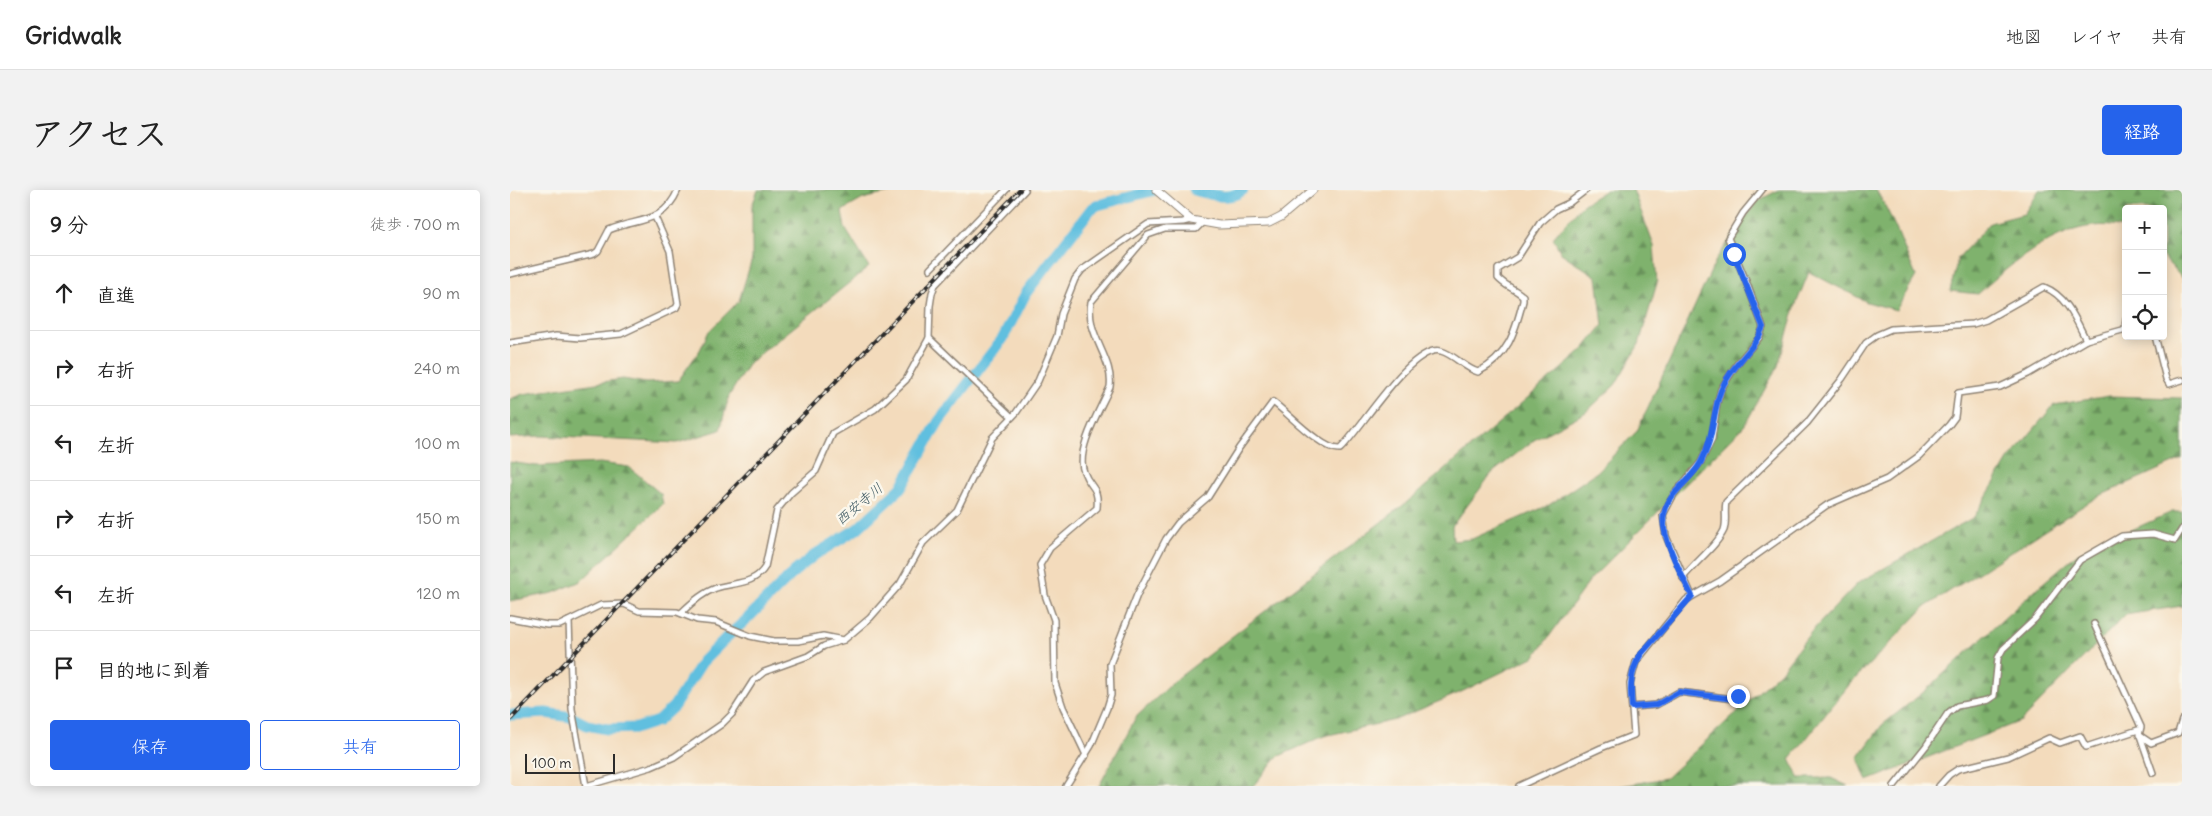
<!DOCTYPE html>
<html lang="ja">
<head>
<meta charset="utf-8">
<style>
  body { margin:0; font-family:Delius,"Klee One",sans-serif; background:#f2f2f2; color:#222 }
  .controls { position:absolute; right:15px; top:15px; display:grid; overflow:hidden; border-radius:5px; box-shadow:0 2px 12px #0003 }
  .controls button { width:45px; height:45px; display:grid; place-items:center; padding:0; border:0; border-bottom:1px solid #e0e0e0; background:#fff; color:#222; font:25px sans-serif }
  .scale { position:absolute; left:15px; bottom:12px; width:90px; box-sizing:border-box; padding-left:5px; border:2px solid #2b2b2b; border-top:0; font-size:14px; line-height:18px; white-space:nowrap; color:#2b2b2b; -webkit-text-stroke:4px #fbf7ec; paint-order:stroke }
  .stop { position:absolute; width:15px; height:15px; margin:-11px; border:4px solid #2563eb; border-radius:50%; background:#fff }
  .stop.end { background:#2563eb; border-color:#fff; box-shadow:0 1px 5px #0008 }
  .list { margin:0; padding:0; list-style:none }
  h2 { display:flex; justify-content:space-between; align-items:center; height:65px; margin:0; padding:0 20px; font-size:21px }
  h2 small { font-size:16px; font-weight:400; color:#767676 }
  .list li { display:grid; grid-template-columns:32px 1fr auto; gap:15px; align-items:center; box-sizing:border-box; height:75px; padding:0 20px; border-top:1px solid #e0e0e0 }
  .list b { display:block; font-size:19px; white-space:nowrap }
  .list em { font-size:16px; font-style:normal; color:#767676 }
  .actions { display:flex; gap:10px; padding:15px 20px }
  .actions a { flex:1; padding:11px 0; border:1px solid #2563eb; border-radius:5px; text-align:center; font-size:18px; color:#2563eb }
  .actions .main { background:#2563eb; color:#fff }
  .icon { flex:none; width:28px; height:28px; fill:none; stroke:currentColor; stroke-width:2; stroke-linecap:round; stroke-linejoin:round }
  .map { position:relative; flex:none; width:1672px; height:596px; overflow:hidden; border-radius:5px }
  header { display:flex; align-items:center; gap:30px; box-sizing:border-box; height:70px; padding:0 25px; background:#fff; border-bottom:1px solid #e0e0e0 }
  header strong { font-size:24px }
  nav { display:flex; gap:28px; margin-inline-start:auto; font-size:18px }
  .intro { display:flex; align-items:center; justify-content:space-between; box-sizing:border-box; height:120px; padding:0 30px }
  h1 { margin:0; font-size:35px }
  .button { padding:12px 22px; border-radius:5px; background:#2563eb; color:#fff; font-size:18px; font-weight:700 }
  main { display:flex; gap:30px; padding:0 30px }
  aside { flex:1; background:#fff; border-radius:5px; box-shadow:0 2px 12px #0003 }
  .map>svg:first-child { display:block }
  .forest { fill:url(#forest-firs); stroke:#556e4c }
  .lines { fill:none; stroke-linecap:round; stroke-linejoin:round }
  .river { stroke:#61bfdf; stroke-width:11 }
  .street-casing { stroke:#8f8374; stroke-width:8 }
  .secondary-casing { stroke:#8f8374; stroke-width:9 }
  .street { stroke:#fff; stroke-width:5 }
  .secondary { stroke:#fff; stroke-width:7 }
  .rail-casing { stroke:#2b2b2b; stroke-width:4 }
  .rail { stroke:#fbf7ec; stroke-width:2; stroke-dasharray:5.5; stroke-linecap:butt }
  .route { stroke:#2563eb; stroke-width:6 }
  .labels { text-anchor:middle; stroke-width:5; stroke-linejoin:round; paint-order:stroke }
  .water-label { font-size:14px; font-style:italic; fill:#3b5761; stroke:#fbf7ec }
</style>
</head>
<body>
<header>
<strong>Gridwalk</strong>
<nav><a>地図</a><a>レイヤ</a><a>共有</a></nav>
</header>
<div class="intro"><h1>アクセス</h1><a class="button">経路</a></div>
<main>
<aside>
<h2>9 分<small>徒歩 · 700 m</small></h2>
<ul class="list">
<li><svg class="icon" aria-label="ahead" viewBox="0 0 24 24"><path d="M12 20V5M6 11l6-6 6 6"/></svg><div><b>直進</b></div><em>90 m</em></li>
<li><svg class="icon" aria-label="right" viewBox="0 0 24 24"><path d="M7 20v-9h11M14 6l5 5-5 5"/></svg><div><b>右折</b></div><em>240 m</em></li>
<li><svg class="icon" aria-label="left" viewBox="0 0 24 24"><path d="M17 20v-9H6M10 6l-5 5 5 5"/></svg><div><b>左折</b></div><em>100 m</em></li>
<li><svg class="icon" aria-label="right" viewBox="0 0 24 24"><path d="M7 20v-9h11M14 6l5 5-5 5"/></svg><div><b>右折</b></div><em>150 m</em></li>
<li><svg class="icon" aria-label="left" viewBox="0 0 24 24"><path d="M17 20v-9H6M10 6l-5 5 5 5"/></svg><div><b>左折</b></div><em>120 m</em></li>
<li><svg class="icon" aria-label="arrive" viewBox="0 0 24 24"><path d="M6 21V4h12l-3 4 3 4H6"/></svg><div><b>目的地に到着</b></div></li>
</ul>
<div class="actions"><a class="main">保存</a><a>共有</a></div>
</aside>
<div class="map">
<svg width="1672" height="596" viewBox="0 0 1672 596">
  <defs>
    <pattern id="forest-firs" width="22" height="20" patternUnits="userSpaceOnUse" patternTransform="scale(1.25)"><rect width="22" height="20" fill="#7fb26d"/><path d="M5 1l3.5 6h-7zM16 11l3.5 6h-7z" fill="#68915a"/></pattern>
  </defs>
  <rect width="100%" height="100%" fill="#fbf7ec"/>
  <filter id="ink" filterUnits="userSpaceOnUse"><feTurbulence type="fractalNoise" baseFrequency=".02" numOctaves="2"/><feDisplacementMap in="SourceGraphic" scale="10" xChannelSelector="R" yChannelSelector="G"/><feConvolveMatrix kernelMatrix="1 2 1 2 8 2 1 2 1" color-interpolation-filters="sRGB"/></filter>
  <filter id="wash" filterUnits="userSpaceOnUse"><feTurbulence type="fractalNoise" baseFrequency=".0096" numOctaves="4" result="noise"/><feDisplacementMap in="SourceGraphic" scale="20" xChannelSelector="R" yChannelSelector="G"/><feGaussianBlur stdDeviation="1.12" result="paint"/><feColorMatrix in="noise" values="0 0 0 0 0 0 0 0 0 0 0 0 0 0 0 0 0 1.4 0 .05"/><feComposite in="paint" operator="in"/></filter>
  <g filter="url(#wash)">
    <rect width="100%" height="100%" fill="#f3dbbc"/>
    <g class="forest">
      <polygon points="248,0 391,0 353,9 332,21 335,38 359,77 239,173 219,206 210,240 167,253 31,246 0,248 0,209 13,204 113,189 136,193 168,191 190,160 199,141 229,111 242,69 242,16"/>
      <path d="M1096,0H1123L1144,56L1147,93L1129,154L1105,195L1076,222L1024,250L982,283L942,336L943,351L962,349L1039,315L1087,282L1127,241L1207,68L1247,11L1269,0H1366C1383,27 1393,57 1406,86L1386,120L1357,112L1299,82L1286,114L1268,176L1234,236L1080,390L1025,466L949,503L885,530L814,546L767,567L743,596H589L626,527L668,488L896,313L1073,160L1093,135L1087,87L1051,63L1043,48L1072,15Z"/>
      <path d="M1529,0H1672V88L1653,67V19H1616V39C1562,22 1505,70 1468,104L1440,101L1448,68L1480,33L1514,24Z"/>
      <polygon points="1599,206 1672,208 1672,269 1587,307 1415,417 1339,495 1280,569 1289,588 1321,588 1338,596 1111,596 1156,588 1271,481 1301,442 1348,393 1464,327 1498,270 1544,215"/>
      <polygon points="0,272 26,276 90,273 119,277 151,304 153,314 71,391 43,403 0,411"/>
      <polygon points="1662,322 1672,322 1672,416 1615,425 1511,531 1357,591 1348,568 1372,535 1415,501 1526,399 1567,364"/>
    </g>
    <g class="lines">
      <g class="river">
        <path d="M684,0C701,4 718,12 733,0"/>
        <polyline points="0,525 36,523 61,527 77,535 97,539 127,538 148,531 164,516 192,472 219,445 236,430 285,381 306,364 347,339 391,298 429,231 493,148 516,103 581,19 588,15 645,0"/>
      </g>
    </g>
  </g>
  <g filter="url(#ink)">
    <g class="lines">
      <g class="street-casing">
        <g id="street">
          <polyline points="420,79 496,0"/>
          <path d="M0,84L84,64L88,61L99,40C127,28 153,35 168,0"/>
          <polyline points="1615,139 1616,130"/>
          <polyline points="1645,146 1656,189 1659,194 1672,190"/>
          <polyline points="419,148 502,227"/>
          <polyline points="0,153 46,146 70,148 111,144 166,118 168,114 160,61 145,27"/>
          <path d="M1173,388C1184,373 1207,356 1214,340C1217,332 1214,321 1216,312L1297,233L1332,189L1356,153L1367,145L1381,139L1463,134L1476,130L1534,97C1557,106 1566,130 1576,150"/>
          <polyline points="1182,406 1156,346 1153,325 1164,304 1191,272 1202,249 1207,214 1211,199 1227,174 1249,148 1253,137 1236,91 1218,48 1233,23 1252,0"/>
          <path d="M171,423C181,413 192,403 206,398C225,392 244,395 255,377L267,320L281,303L306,281L323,243L365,219L396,190L419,148L420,116L422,103L425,95L515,0"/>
          <polyline points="0,428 37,435 50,435 91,415 114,414 129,421 167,422 187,430 206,432 240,446 264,451 288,451 313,446 333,450"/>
          <polyline points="59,431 62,519 76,596"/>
          <polyline points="1584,434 1631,537 1629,545 1641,553 1668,543 1672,530"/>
          <polyline points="1122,517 1146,515 1169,502 1224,509 1228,506"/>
          <path d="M576,565L553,517L545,493L544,430L535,405L530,375L540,358L587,318C589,295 580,299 574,282C565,260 591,218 600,197C604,168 575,145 581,112L638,45L655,39H686L692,33"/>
          <polyline points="76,596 141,577 164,567 212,534 222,524 243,491 254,482 298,466 314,456 334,450 360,428 390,394 413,353 447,320 482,248 506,223 528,191 547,146 551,124 565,89 572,80 638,34 673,32 681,30"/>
          <path d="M556,596L581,556L597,518L601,505L600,474L627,405L656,349L668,333L698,307L729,258L763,212C778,223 813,261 830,259C850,241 901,154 931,161C945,165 954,178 968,182C998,167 1005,142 1013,111V106C1005,99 995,96 988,88V79L1008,67L1030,33L1046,19L1059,13L1076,0"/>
          <polyline points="1009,596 1091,558 1124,545 1120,494 1126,472 1176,410 1210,391 1317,315 1377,289 1409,266 1439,235 1445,227 1448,203 1490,197 1518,184 1576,150 1616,139"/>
          <polyline points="1384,596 1416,556 1438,523 1447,516 1478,510 1484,506 1488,468 1493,459 1525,429 1570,370 1612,346 1643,344 1665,350 1672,339"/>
          <polyline points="1429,596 1439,585 1448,579 1498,567 1539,548 1550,553 1570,546 1576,557 1628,540 1643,583"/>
        </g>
      </g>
      <g class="secondary-casing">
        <polyline id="secondary" points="646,0 681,30 709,35 759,33 771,27 803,0"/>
      </g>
      <use href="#street" class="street"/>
      <use href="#secondary" class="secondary"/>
      <g class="rail-casing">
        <polyline id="rail" points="0,530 510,0"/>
      </g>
      <use href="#rail" class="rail"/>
    </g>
  </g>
  <g class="lines" filter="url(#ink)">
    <path class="route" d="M1224,64L1253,137C1245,160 1221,175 1211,200C1202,224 1204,248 1191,272C1181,291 1159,301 1154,324C1149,343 1173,388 1182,406L1131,464C1120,481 1120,498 1122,517L1146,515L1169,502L1224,509L1228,506"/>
  </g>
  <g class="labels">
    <g class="water-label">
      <text transform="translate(349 314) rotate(-40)" y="5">西安寺川</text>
    </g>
  </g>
</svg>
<div class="controls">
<button>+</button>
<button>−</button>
<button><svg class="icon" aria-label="locate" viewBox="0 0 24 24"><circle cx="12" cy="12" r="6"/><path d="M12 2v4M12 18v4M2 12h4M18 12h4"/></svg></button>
</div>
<div class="scale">100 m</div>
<div class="stop" style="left:1224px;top:64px"></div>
<div class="stop end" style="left:1228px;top:506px"></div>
</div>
</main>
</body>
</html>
